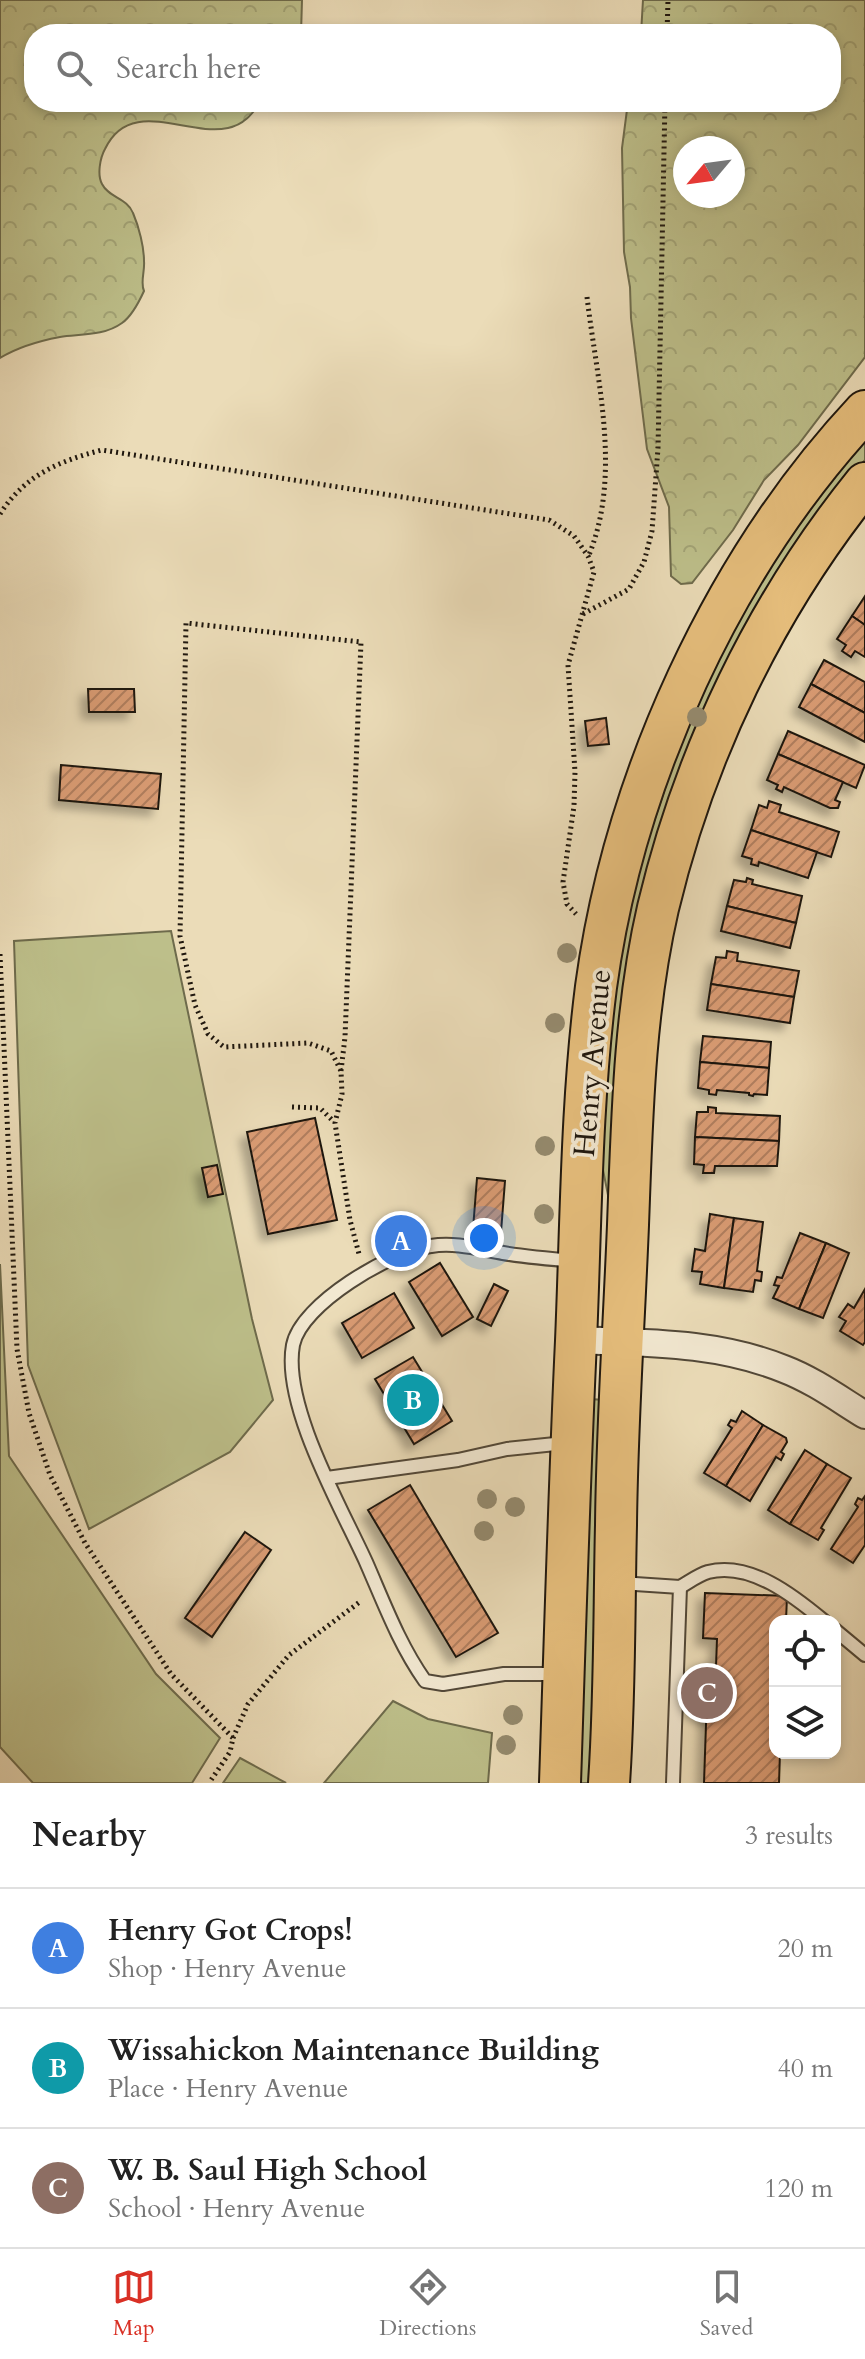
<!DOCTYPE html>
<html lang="en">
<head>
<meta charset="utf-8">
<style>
  body { margin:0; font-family:Cardo,serif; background:#f6f6f6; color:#222 }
  .controls { position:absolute; right:24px; bottom:24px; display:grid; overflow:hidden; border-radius:16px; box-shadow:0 4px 12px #0003 }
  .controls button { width:72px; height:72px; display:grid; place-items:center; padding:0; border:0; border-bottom:2px solid #e0e0e0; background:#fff; color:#222; font:40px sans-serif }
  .compass { position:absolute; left:673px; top:136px; width:72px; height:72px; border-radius:50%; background:#fff; box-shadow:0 4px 12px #0003; rotate:241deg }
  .you { position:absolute; left:484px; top:1238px; width:28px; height:28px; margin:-20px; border:6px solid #fff; border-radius:50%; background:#1a73e8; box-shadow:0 0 0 12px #1a73e833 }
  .badge { display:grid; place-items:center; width:52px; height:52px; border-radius:50%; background:#d93025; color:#fff; font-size:26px; font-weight:700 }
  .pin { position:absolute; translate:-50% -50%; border:4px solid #fff; box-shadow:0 2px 8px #0006 }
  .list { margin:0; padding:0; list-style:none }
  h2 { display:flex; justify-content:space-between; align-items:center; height:104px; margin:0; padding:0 32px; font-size:34px }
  h2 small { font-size:26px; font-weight:400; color:#767676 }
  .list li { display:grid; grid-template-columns:52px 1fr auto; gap:24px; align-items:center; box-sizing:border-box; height:120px; padding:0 32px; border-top:2px solid #e0e0e0 }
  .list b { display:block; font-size:30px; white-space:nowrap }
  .list p { margin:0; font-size:26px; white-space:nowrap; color:#767676 }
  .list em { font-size:26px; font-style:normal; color:#767676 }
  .icon { flex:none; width:44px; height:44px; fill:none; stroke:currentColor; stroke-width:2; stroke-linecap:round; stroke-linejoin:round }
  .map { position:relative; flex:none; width:865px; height:1783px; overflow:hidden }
  .search { position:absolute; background:#fff; box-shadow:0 4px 12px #0003; left:24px; right:24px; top:24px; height:88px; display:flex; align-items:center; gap:20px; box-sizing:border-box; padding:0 28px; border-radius:32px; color:#767676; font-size:30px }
  .sheet { height:464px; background:#fff }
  nav { display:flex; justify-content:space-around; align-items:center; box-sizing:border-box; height:112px; border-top:2px solid #e0e0e0; background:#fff; font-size:22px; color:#767676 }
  nav a { display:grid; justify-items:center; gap:4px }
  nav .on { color:#d93025 }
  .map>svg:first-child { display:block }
  .green { fill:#bdbf8a; stroke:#6e6b4c; stroke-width:2 }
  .forest { fill:url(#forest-crowns); stroke:#6e6b4c; stroke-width:2; fill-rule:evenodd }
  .building { fill:url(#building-hatch); stroke:#1f170e; stroke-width:2; filter:url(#shadow) }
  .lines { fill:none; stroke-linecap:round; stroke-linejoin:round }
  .lane-casing { stroke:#524838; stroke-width:16 }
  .street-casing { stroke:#524838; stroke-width:30 }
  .primary-casing { stroke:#1f170e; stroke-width:44 }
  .path { stroke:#1f170e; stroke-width:5; stroke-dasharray:2 4; stroke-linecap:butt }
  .lane { stroke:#f2e8d1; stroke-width:12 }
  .street { stroke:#f2e8d1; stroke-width:26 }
  .primary { stroke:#e6be7c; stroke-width:40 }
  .tree { fill:#958b6f }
  .labels { text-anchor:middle; stroke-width:7; stroke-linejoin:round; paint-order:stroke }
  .street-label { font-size:30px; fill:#1f170e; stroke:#f2e8d1 }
</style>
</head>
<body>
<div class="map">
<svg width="865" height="1783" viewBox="0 0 865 1783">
  <defs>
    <pattern id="forest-crowns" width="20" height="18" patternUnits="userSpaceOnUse" patternTransform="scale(2)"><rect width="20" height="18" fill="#bdbf8a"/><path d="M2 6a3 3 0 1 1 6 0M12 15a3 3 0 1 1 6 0" fill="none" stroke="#a2a376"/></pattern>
    <pattern id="building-hatch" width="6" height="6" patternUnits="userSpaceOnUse" patternTransform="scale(2)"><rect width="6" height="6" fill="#d99b73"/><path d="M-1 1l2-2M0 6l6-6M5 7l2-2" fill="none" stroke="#af7d5d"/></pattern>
    <filter id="shadow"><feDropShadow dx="-7" dy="7" stdDeviation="4" flood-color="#0004"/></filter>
  </defs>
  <rect width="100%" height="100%" fill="#ebdcb8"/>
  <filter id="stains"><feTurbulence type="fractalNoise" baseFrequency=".0025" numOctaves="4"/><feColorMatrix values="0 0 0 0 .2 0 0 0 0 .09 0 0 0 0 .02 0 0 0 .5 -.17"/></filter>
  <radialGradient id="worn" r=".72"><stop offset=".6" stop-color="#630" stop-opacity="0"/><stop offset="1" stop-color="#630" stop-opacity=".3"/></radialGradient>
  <g class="green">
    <polygon points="865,433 865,460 847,481 724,679 611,1210 599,1150 603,1064 631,891 688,719 755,586"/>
    <polygon points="171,931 252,1319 273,1400 230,1452 89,1529 28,1365 14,941"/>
    <polygon points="0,1264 9,1456 156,1674 220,1738 192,1783 33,1783 0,1747"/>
    <polygon points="591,1399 603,1400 594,1783 574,1783"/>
    <polygon points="393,1701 428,1719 492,1733 488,1783 324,1783"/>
    <polygon points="240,1758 286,1783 223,1783"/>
  </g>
  <g class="forest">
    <path d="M0,0H302L301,34H34V102H261C252,114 244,125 228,128C187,137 130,96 105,149C100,158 97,175 102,184C109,198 127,198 133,213C139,227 144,247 144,261C145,272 140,282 144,291C139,302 132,316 122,323C104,336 81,334 60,337C39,341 18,347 0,358Z"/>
    <path d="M643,0H865V357L798,445L764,480L733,530L692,583L681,584L671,576L669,507L647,449L631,318L630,287L624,252L622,148L628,102H831V34H641ZM733,148V196H685V148Z"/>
  </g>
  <g class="building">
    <polygon points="865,596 865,625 852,616"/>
    <polygon points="852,616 865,625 865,657 855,651 851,657 842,651 846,645 837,639"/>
    <polygon points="824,660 865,682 865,713 811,684"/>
    <polygon points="811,684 865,713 865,742 799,707"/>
    <polygon points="88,689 134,689 135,712 89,712"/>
    <polygon points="606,718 609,744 588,746 585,721"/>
    <polygon points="788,731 865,765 856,788 778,754"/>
    <polygon points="778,754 843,782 835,800 840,802 838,808 830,808 784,787 782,792 776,789 778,785 767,780"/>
    <polygon points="61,765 161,774 158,809 59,800"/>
    <polygon points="769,801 781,805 779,812 839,832 831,857 751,830 759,805 767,808"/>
    <polygon points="751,830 817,852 808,878 759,862 758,866 751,864 752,859 742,856"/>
    <polygon points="747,878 753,880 752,884 802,896 796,923 727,906 734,880 746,882"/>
    <polygon points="727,906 796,923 790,948 721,931"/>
    <polygon points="727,951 738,953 737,961 799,971 794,997 711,984 716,957 726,958"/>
    <polygon points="711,984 794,997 790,1023 707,1010"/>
    <polygon points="703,1036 771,1042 769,1068 700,1062"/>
    <polygon points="700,1062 769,1068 767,1095 754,1094 753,1096 749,1095 749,1093 717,1090 716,1095 709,1094 709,1090 698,1088"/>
    <polygon points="708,1107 716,1108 716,1113 780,1116 779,1141 695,1137 697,1112 708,1112"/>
    <polygon points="315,1118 337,1220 268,1234 247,1132"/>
    <polygon points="695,1137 779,1141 777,1166 715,1166 714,1173 703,1173 704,1165 694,1164"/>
    <polygon points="217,1165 223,1194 208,1197 202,1168"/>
    <polygon points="477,1178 505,1181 501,1232 473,1229"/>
    <polygon points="710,1214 734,1218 724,1288 700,1284 702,1272 692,1271 695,1249 705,1251"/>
    <polygon points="734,1218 763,1222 757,1271 762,1272 761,1281 755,1280 753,1292 724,1288"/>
    <polygon points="800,1233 826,1243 799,1309 773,1298 779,1286 774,1285 777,1277 782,1278"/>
    <polygon points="826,1243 849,1253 823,1318 799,1309"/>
    <polygon points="440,1263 473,1317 442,1336 409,1282"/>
    <polygon points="494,1284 508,1291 491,1326 477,1319"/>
    <polygon points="865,1289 865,1342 863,1345 840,1331 846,1321 839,1317 848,1304 854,1308"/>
    <polygon points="394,1293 414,1328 362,1358 342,1323"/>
    <polygon points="413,1357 452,1421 414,1444 375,1379"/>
    <polygon points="742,1411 763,1425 726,1486 704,1473 732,1428 728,1425 731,1420 736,1422"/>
    <polygon points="763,1425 786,1438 787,1442 781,1452 784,1454 781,1460 776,1457 750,1501 726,1486"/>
    <polygon points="805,1450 827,1464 790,1524 768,1510"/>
    <polygon points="827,1464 851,1478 821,1528 824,1530 818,1540 790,1524"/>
    <polygon points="410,1485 498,1633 456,1657 368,1510"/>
    <polygon points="865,1496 865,1545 853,1563 831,1549 858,1507 855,1504 858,1498 862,1500"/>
    <polygon points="245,1532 271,1550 212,1637 185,1618"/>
    <polygon points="705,1593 787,1596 786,1621 775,1621 775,1641 770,1640 770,1655 774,1655 775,1667 775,1753 780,1753 779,1783 704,1783 708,1666 716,1666 717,1639 703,1638"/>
  </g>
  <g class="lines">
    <g class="lane-casing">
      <g id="lane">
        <polyline points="327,1478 458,1460 507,1449 565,1443"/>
        <polyline points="620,1583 680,1587 673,1783"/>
        <path d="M680,1587C689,1582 698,1575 708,1572C750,1561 794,1596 824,1621"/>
        <polyline points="835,1630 865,1655"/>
        <path d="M558,1674H504L443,1684L425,1681C399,1644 384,1603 366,1562C341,1507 282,1405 293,1345C301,1304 391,1251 431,1246C455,1242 479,1249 503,1253C527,1257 551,1259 575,1261"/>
      </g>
    </g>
    <g class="street-casing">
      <path id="street" d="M576,1340C647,1343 717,1342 784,1369C813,1380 839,1399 865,1415"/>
    </g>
    <g class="primary-casing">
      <g id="primary">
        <path d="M560,1783C565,1636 569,1489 576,1341C581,1223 581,1105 596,987C624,780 722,564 865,411"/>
        <path d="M609,1783C615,1697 614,1611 616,1525C617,1425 624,1325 628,1225C632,1119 634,1012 658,908C695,753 765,607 865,483"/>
      </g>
    </g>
    <g class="path">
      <polyline points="667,34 668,0"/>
      <path d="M587,297C597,382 622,473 589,555"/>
      <path d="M0,514C25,475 59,461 102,450L549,520L574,536L588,556L594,572L568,665L575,772L574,806L563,882L567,904L576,914"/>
      <polyline points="583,614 629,589 644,562 652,531 658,448 665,102"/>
      <polyline points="0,954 17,1349 29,1413 50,1475 85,1543 171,1674 233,1738 230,1752 209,1783"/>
      <polyline points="341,1071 345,1037 361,642 186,623 180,936 195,1005 208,1034 224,1047 308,1043 331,1051 341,1071 342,1094 335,1123 350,1220 359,1254"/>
      <polyline points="292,1107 320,1108 334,1122"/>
      <polyline points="233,1738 248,1704 289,1655 361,1601"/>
    </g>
    <use href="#lane" class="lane"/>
    <use href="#street" class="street"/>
    <use href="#primary" class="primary"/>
  </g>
  <g class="tree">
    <circle cx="697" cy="717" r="10"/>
    <circle cx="567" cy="953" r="10"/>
    <circle cx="555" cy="1023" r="10"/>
    <circle cx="545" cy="1146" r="10"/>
    <circle cx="544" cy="1214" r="10"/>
    <circle cx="487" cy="1499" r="10"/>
    <circle cx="515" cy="1507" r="10"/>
    <circle cx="484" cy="1531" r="10"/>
    <circle cx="513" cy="1715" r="10"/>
    <circle cx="506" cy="1745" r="10"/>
  </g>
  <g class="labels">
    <g class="street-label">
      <text transform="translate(592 1063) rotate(-85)" y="10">Henry Avenue</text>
    </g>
  </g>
  <rect width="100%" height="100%" filter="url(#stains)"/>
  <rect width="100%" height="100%" fill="url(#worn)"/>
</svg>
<div class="controls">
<button><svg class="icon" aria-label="locate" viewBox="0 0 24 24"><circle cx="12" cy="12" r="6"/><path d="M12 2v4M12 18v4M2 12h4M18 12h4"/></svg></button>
<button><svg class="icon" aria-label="layers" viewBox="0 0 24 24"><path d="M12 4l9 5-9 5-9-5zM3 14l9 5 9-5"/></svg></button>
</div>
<svg class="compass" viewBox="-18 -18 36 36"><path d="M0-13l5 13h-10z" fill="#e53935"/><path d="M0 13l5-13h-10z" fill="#767676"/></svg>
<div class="you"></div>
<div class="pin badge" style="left:401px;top:1241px;background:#3f7fe0">A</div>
<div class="pin badge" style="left:413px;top:1400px;background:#0f9aa8">B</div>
<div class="pin badge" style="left:707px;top:1693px;background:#8d6e63">C</div>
<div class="search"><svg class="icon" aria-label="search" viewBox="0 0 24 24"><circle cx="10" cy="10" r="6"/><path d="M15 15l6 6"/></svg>Search here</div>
</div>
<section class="sheet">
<h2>Nearby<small>3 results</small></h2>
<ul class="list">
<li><span class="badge" style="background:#3f7fe0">A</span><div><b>Henry Got Crops!</b><p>Shop · Henry Avenue</p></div><em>20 m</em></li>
<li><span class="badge" style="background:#0f9aa8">B</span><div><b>Wissahickon Maintenance Building</b><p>Place · Henry Avenue</p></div><em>40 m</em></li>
<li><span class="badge" style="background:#8d6e63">C</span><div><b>W. B. Saul High School</b><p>School · Henry Avenue</p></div><em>120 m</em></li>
</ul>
</section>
<nav>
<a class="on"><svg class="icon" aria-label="map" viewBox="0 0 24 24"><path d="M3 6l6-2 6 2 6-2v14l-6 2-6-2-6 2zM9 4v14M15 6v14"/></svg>Map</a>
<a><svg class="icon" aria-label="directions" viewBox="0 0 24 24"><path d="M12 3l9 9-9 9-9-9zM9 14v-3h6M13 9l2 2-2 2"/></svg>Directions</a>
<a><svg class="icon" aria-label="saved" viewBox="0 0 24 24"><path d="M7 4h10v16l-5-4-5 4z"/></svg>Saved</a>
</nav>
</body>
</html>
